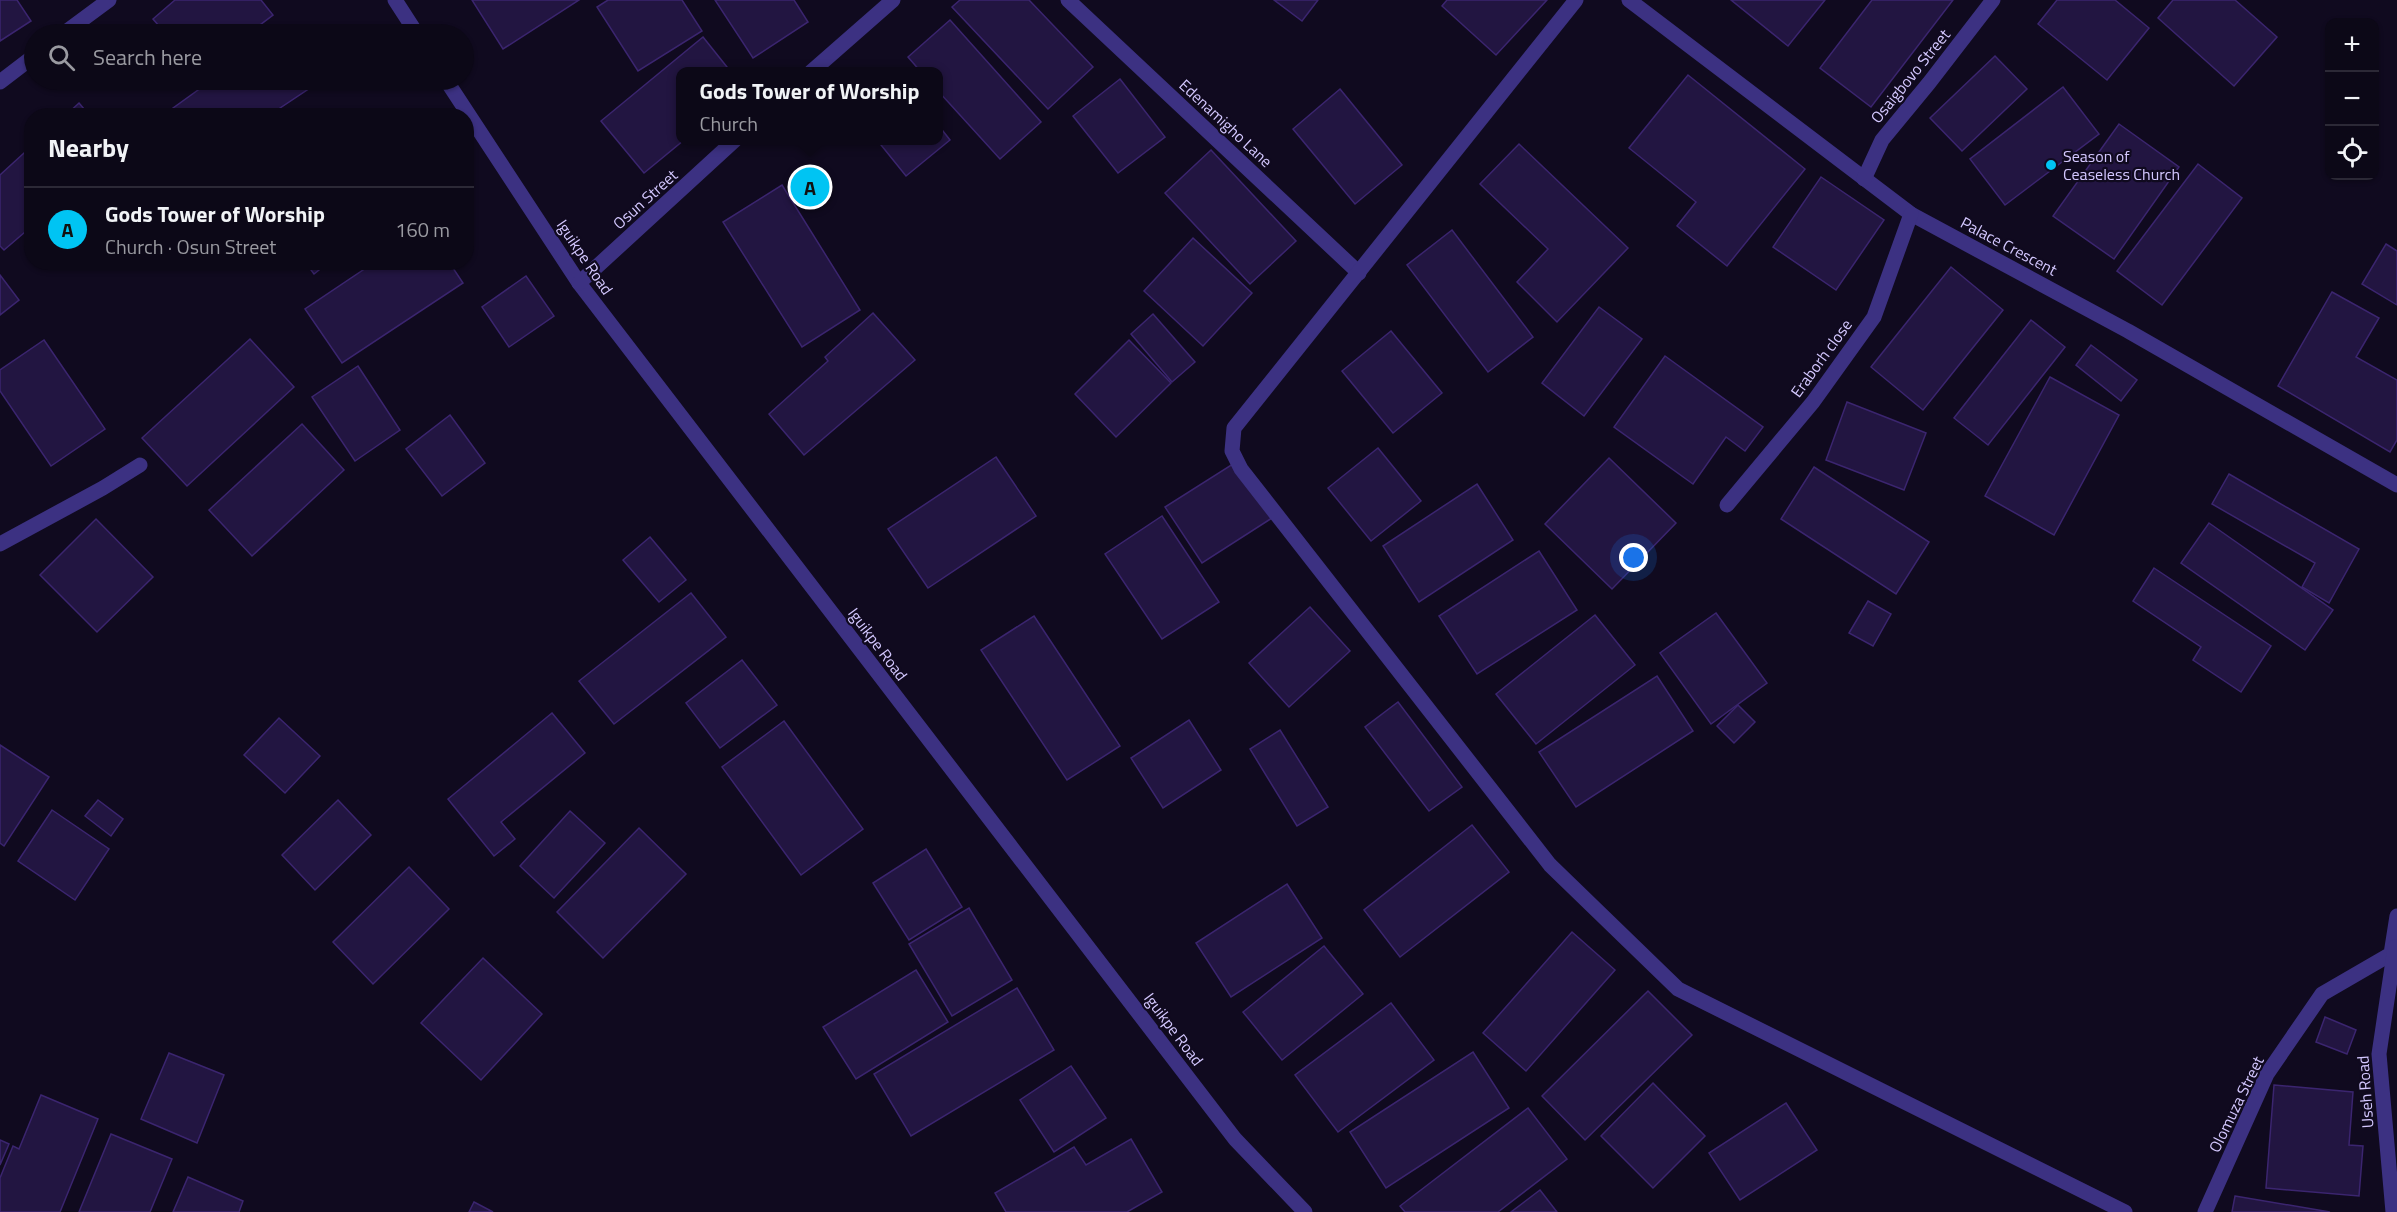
<!DOCTYPE html>
<html lang="en">
<head>
<meta charset="utf-8">
<style>
  body { margin:0; font-family:"Titillium Web",sans-serif; background:#1a1624; color:#f1f3f6 }
  .controls { position:absolute; right:18px; top:18px; display:grid; overflow:hidden; border-radius:12px; box-shadow:0 2px 4px #0004 }
  .controls button { width:54px; height:54px; display:grid; place-items:center; padding:0; border:0; border-bottom:2px solid #2c2936; background:#0c0817; color:#f1f3f6; font:30px sans-serif }
  .you { position:absolute; left:1634px; top:558px; width:21px; height:21px; margin:-15px; border:4px solid #fff; border-radius:50%; background:#1a73e8; box-shadow:0 0 0 9px #1a73e833 }
  .badge { display:grid; place-items:center; width:39px; height:39px; border-radius:50%; background:#00c4f3; color:#111; font-size:20px; font-weight:700 }
  .pin { position:absolute; translate:-50% -50%; border:3px solid #fff; box-shadow:0 2px 6px #0006 }
  .popup { position:absolute; left:676px; top:67px; width:267px; height:78px; box-sizing:border-box; display:grid; place-content:center; border-radius:12px; background:#0c0817; filter:drop-shadow(0 2px 4px #0005); font-size:20px; white-space:nowrap; color:#9a9aa1 }
  .popup b { font-size:22px; color:#f1f3f6 }
  .popup::after { content:''; position:absolute; left:50%; top:100%; margin-left:-12px; border:12px solid transparent; border-top-color:#0c0817 }
  .list { margin:0; padding:0; list-style:none }
  h2 { display:flex; justify-content:space-between; align-items:center; height:78px; margin:0; padding:0 24px; font-size:26px }
  h2 small { font-size:20px; font-weight:400; color:#9a9aa1 }
  .list li { display:grid; grid-template-columns:39px 1fr auto; gap:18px; align-items:center; box-sizing:border-box; height:84px; padding:0 24px; border-top:2px solid #2c2936 }
  .list b { display:block; font-size:22px; white-space:nowrap }
  .list p { margin:0; font-size:20px; white-space:nowrap; color:#9a9aa1 }
  .list em { font-size:20px; font-style:normal; color:#9a9aa1 }
  .icon { flex:none; width:33px; height:33px; fill:none; stroke:currentColor; stroke-width:2; stroke-linecap:round; stroke-linejoin:round }
  .map { position:relative; flex:none; width:2397px; height:1212px; overflow:hidden }
  .search { position:absolute; background:#0c0817; box-shadow:0 2px 4px #0004; left:24px; top:24px; width:450px; height:66px; display:flex; align-items:center; gap:15px; box-sizing:border-box; padding:0 21px; border-radius:33px; color:#9a9aa1; font-size:22px }
  .panel { position:absolute; background:#0c0817; box-shadow:0 2px 4px #0004; left:24px; top:108px; width:450px; height:162px; border-radius:24px }
  .map>svg:first-child { display:block }
  .building { fill:#221541; stroke:#3b256f; stroke-width:1.5 }
  .lines { fill:none; stroke-linecap:round; stroke-linejoin:round }
  .minor { stroke:#3c3182; stroke-width:15 }
  .poi-dot { fill:#00c4f3; stroke:#100a1f; stroke-width:2 }
  .labels { text-anchor:middle; stroke-width:4.5; stroke-linejoin:round; paint-order:stroke }
  .street-label { font-size:16px; fill:#d4c8ff; stroke:#100a1f }
  .poi-label { font-size:16px; fill:#d4c8ff; stroke:#100a1f; text-anchor:start }
</style>
</head>
<body>
<div class="map">
<svg width="2397" height="1212" viewBox="0 0 2397 1212">
  <rect width="100%" height="100%" fill="#100a1f"/>
  <g class="building">
    <polygon points="0,0 17,0 31,21 0,41"/>
    <polygon points="175,0 261,0 273,15 248,34 166,34 153,19"/>
    <polygon points="472,0 579,0 503,49"/>
    <polygon points="608,0 682,0 702,31 638,71 597,7"/>
    <polygon points="715,0 794,0 808,22 753,58"/>
    <polygon points="960,0 1029,0 1093,67 1048,109 952,7"/>
    <polygon points="1274,0 1318,0 1302,21"/>
    <polygon points="1447,0 1547,0 1496,55 1442,6"/>
    <polygon points="1731,0 1825,0 1788,46"/>
    <polygon points="1872,0 1953,0 1871,107 1820,68"/>
    <polygon points="2057,0 2115,0 2149,28 2107,80 2038,24"/>
    <polygon points="2173,0 2235,0 2277,37 2234,86 2158,18"/>
    <polygon points="950,20 1041,122 1000,159 939,92 939,72 921,72 908,57"/>
    <polygon points="703,37 731,72 681,72 681,140 684,140 644,173 601,121"/>
    <polygon points="1995,56 2027,89 1962,151 1930,118"/>
    <polygon points="1688,75 1805,169 1727,266 1677,226 1696,202 1629,148"/>
    <polygon points="1120,79 1165,137 1118,173 1073,116"/>
    <polygon points="212,80 322,80 268,116 162,116"/>
    <polygon points="2063,87 2099,134 2005,205 1970,159"/>
    <polygon points="1340,89 1402,165 1355,204 1293,129"/>
    <polygon points="79,103 90,116 65,116"/>
    <polygon points="2119,124 2179,167 2114,259 2053,216"/>
    <polygon points="939,126 950,140 906,176 877,140 939,140"/>
    <polygon points="1519,144 1628,248 1557,322 1517,282 1548,249 1480,184"/>
    <polygon points="1211,150 1296,241 1250,284 1165,193"/>
    <polygon points="24,153 32,162 32,226 4,250 0,246 0,175"/>
    <polygon points="2198,164 2242,198 2162,305 2117,271"/>
    <polygon points="1821,177 1884,220 1836,290 1773,247"/>
    <polygon points="782,185 860,310 802,347 723,222"/>
    <polygon points="1452,230 1533,337 1488,372 1407,265"/>
    <polygon points="1193,238 1252,293 1203,346 1144,291"/>
    <polygon points="2386,244 2397,251 2397,305 2362,284"/>
    <polygon points="305,262 329,262 314,274"/>
    <polygon points="375,262 449,262 463,283 342,363 305,309"/>
    <polygon points="1951,267 2003,310 1923,410 1871,367"/>
    <polygon points="0,275 19,300 0,315"/>
    <polygon points="526,276 554,316 509,347 482,307"/>
    <polygon points="2332,292 2379,318 2356,357 2397,380 2397,440 2390,452 2278,386"/>
    <polygon points="1599,307 1642,339 1584,416 1542,383"/>
    <polygon points="873,313 915,360 804,455 769,414 828,361 825,357"/>
    <polygon points="1153,314 1195,362 1172,382 1131,334"/>
    <polygon points="2031,320 2065,347 1988,445 1954,418"/>
    <polygon points="1391,331 1442,393 1393,433 1342,371"/>
    <polygon points="250,339 294,387 187,486 142,438"/>
    <polygon points="44,340 105,429 51,466 0,391 0,370"/>
    <polygon points="1129,340 1171,383 1116,437 1075,394"/>
    <polygon points="2091,345 2137,380 2121,401 2076,365"/>
    <polygon points="1665,356 1763,427 1745,451 1726,437 1693,484 1614,427"/>
    <polygon points="358,366 400,430 355,461 312,397"/>
    <polygon points="2050,377 2119,415 2054,535 1985,496"/>
    <polygon points="1847,402 1926,433 1904,490 1826,460"/>
    <polygon points="450,415 485,463 442,496 406,449"/>
    <polygon points="302,424 344,470 252,556 209,510"/>
    <polygon points="1378,448 1421,501 1371,541 1328,488"/>
    <polygon points="996,457 1036,516 928,588 888,529"/>
    <polygon points="1609,458 1676,523 1612,589 1545,524"/>
    <polygon points="1236,462 1272,518 1202,563 1165,507"/>
    <polygon points="1814,467 1929,542 1896,594 1781,519"/>
    <polygon points="2229,474 2359,549 2329,603 2302,587 2315,563 2212,504"/>
    <polygon points="1477,484 1513,540 1419,602 1383,546"/>
    <polygon points="1162,516 1219,602 1162,639 1105,554"/>
    <polygon points="96,519 153,577 97,632 40,575"/>
    <polygon points="2209,523 2333,610 2305,650 2181,563"/>
    <polygon points="650,537 686,580 659,602 623,560"/>
    <polygon points="1539,551 1577,610 1477,674 1439,616"/>
    <polygon points="2154,568 2271,646 2241,692 2193,660 2201,647 2133,601"/>
    <polygon points="691,593 726,637 614,724 579,681"/>
    <polygon points="1868,601 1891,614 1873,646 1849,633"/>
    <polygon points="1310,607 1350,651 1289,707 1249,663"/>
    <polygon points="1716,613 1767,683 1711,724 1660,653"/>
    <polygon points="1595,615 1635,665 1536,744 1496,694"/>
    <polygon points="1034,616 1120,746 1067,780 981,650"/>
    <polygon points="742,660 777,705 720,748 686,703"/>
    <polygon points="1657,676 1693,731 1576,807 1539,752"/>
    <polygon points="1398,702 1462,787 1429,811 1365,727"/>
    <polygon points="1738,705 1755,722 1734,743 1717,726"/>
    <polygon points="552,713 585,753 501,822 515,839 494,856 448,799"/>
    <polygon points="279,718 320,756 285,793 244,755"/>
    <polygon points="1189,720 1221,770 1163,808 1131,758"/>
    <polygon points="784,721 863,829 801,875 722,767"/>
    <polygon points="1280,730 1328,807 1297,826 1250,749"/>
    <polygon points="0,745 49,777 4,846 0,843"/>
    <polygon points="98,800 123,819 111,836 85,816"/>
    <polygon points="338,800 371,835 315,890 282,855"/>
    <polygon points="52,810 109,849 75,900 18,861"/>
    <polygon points="570,811 605,843 554,898 520,866"/>
    <polygon points="1472,825 1509,872 1400,957 1364,910"/>
    <polygon points="639,828 686,874 603,958 557,912"/>
    <polygon points="926,849 962,907 909,940 873,883"/>
    <polygon points="409,867 449,909 373,984 333,942"/>
    <polygon points="1287,884 1322,938 1231,997 1196,943"/>
    <polygon points="969,908 1012,980 952,1016 909,944"/>
    <polygon points="1572,932 1615,970 1526,1071 1483,1033"/>
    <polygon points="1324,946 1363,994 1282,1060 1243,1012"/>
    <polygon points="483,958 542,1014 481,1080 421,1023"/>
    <polygon points="916,970 948,1022 856,1079 823,1027"/>
    <polygon points="1017,988 1054,1050 911,1136 874,1074"/>
    <polygon points="1648,991 1692,1035 1585,1140 1542,1096"/>
    <polygon points="1391,1003 1434,1060 1338,1132 1295,1075"/>
    <polygon points="2325,1017 2356,1030 2347,1054 2316,1042"/>
    <polygon points="1473,1052 1509,1108 1386,1188 1350,1132"/>
    <polygon points="169,1053 224,1075 197,1143 141,1119"/>
    <polygon points="1071,1066 1106,1118 1054,1152 1020,1100"/>
    <polygon points="1653,1083 1705,1136 1653,1188 1601,1136"/>
    <polygon points="2274,1085 2353,1092 2349,1145 2363,1146 2359,1196 2266,1188"/>
    <polygon points="41,1095 98,1119 60,1212 0,1212 0,1178 13,1146 19,1149"/>
    <polygon points="1786,1103 1817,1150 1740,1200 1709,1153"/>
    <polygon points="1528,1108 1567,1159 1498,1212 1405,1212 1400,1206"/>
    <polygon points="111,1134 172,1159 150,1212 79,1212"/>
    <polygon points="1131,1139 1162,1192 1127,1212 1006,1212 995,1193 1074,1147 1086,1165"/>
    <polygon points="0,1140 9,1144 0,1165"/>
    <polygon points="188,1177 243,1201 239,1212 173,1212"/>
    <polygon points="1540,1190 1557,1212 1511,1212"/>
    <polygon points="2235,1196 2330,1212 2232,1212"/>
    <polygon points="474,1202 493,1212 469,1212"/>
  </g>
  <g class="lines">
    <g class="minor">
      <polyline points="395,0 417,34"/>
      <polyline points="1068,0 1359,273"/>
      <polyline points="1576,0 1234,428 1232,451 1241,469 1550,865 1678,989 2125,1212"/>
      <polyline points="1629,0 1911,214 2128,331 2397,485"/>
      <polyline points="63,34 109,0"/>
      <polyline points="811,72 893,0"/>
      <polyline points="446,80 579,283 1235,1139 1305,1212"/>
      <polyline points="0,82 34,56"/>
      <polyline points="1864,179 1882,140 1929,83 1993,0"/>
      <polyline points="579,283 735,140"/>
      <polyline points="1727,505 1813,402 1874,317 1911,214"/>
      <polyline points="0,544 103,488 140,465"/>
      <polyline points="2205,1212 2267,1074 2322,994 2391,954 2397,916"/>
      <polyline points="2393,1212 2379,1054 2395,947"/>
    </g>
  </g>
  <circle class="poi-dot" cx="2051" cy="165" r="6"/>
  <g class="labels">
    <g class="street-label">
      <text transform="translate(1910 76) rotate(-51)" y="6">Osaigbovo Street</text>
      <text transform="translate(1226 123) rotate(43)" y="6">Edenamigho Lane</text>
      <text transform="translate(645 199) rotate(-42)" y="6">Osun Street</text>
      <text transform="translate(2009 246) rotate(28)" y="6">Palace Crescent</text>
      <text transform="translate(585 257) rotate(56)" y="6">Iguikpe Road</text>
      <text transform="translate(1821 358) rotate(-54)" y="6">Eraborh close</text>
      <text transform="translate(878 644) rotate(53)" y="6">Iguikpe Road</text>
      <text transform="translate(1174 1029) rotate(53)" y="6">Iguikpe Road</text>
      <text transform="translate(2365 1092) rotate(-94)" y="6">Useh Road</text>
      <text transform="translate(2236 1104) rotate(-64)" y="6">Olomuza Street</text>
    </g>
    <g class="poi-label">
      <text x="2063" y="162">Season of<tspan x="2063" dy="18">Ceaseless Church</tspan></text>
    </g>
  </g>
</svg>
<div class="controls">
<button>+</button>
<button>−</button>
<button><svg class="icon" aria-label="locate" viewBox="0 0 24 24"><circle cx="12" cy="12" r="6"/><path d="M12 2v4M12 18v4M2 12h4M18 12h4"/></svg></button>
</div>
<div class="you"></div>
<div class="pin badge" style="left:810px;top:187px">A</div>
<div class="popup"><b>Gods Tower of Worship</b>Church</div>
<div class="search"><svg class="icon" aria-label="search" viewBox="0 0 24 24"><circle cx="10" cy="10" r="6"/><path d="M15 15l6 6"/></svg>Search here</div>
<section class="panel">
<h2>Nearby<small></small></h2>
<ul class="list">
<li><span class="badge">A</span><div><b>Gods Tower of Worship</b><p>Church · Osun Street</p></div><em>160 m</em></li>
</ul>
</section>
</div>
</body>
</html>
